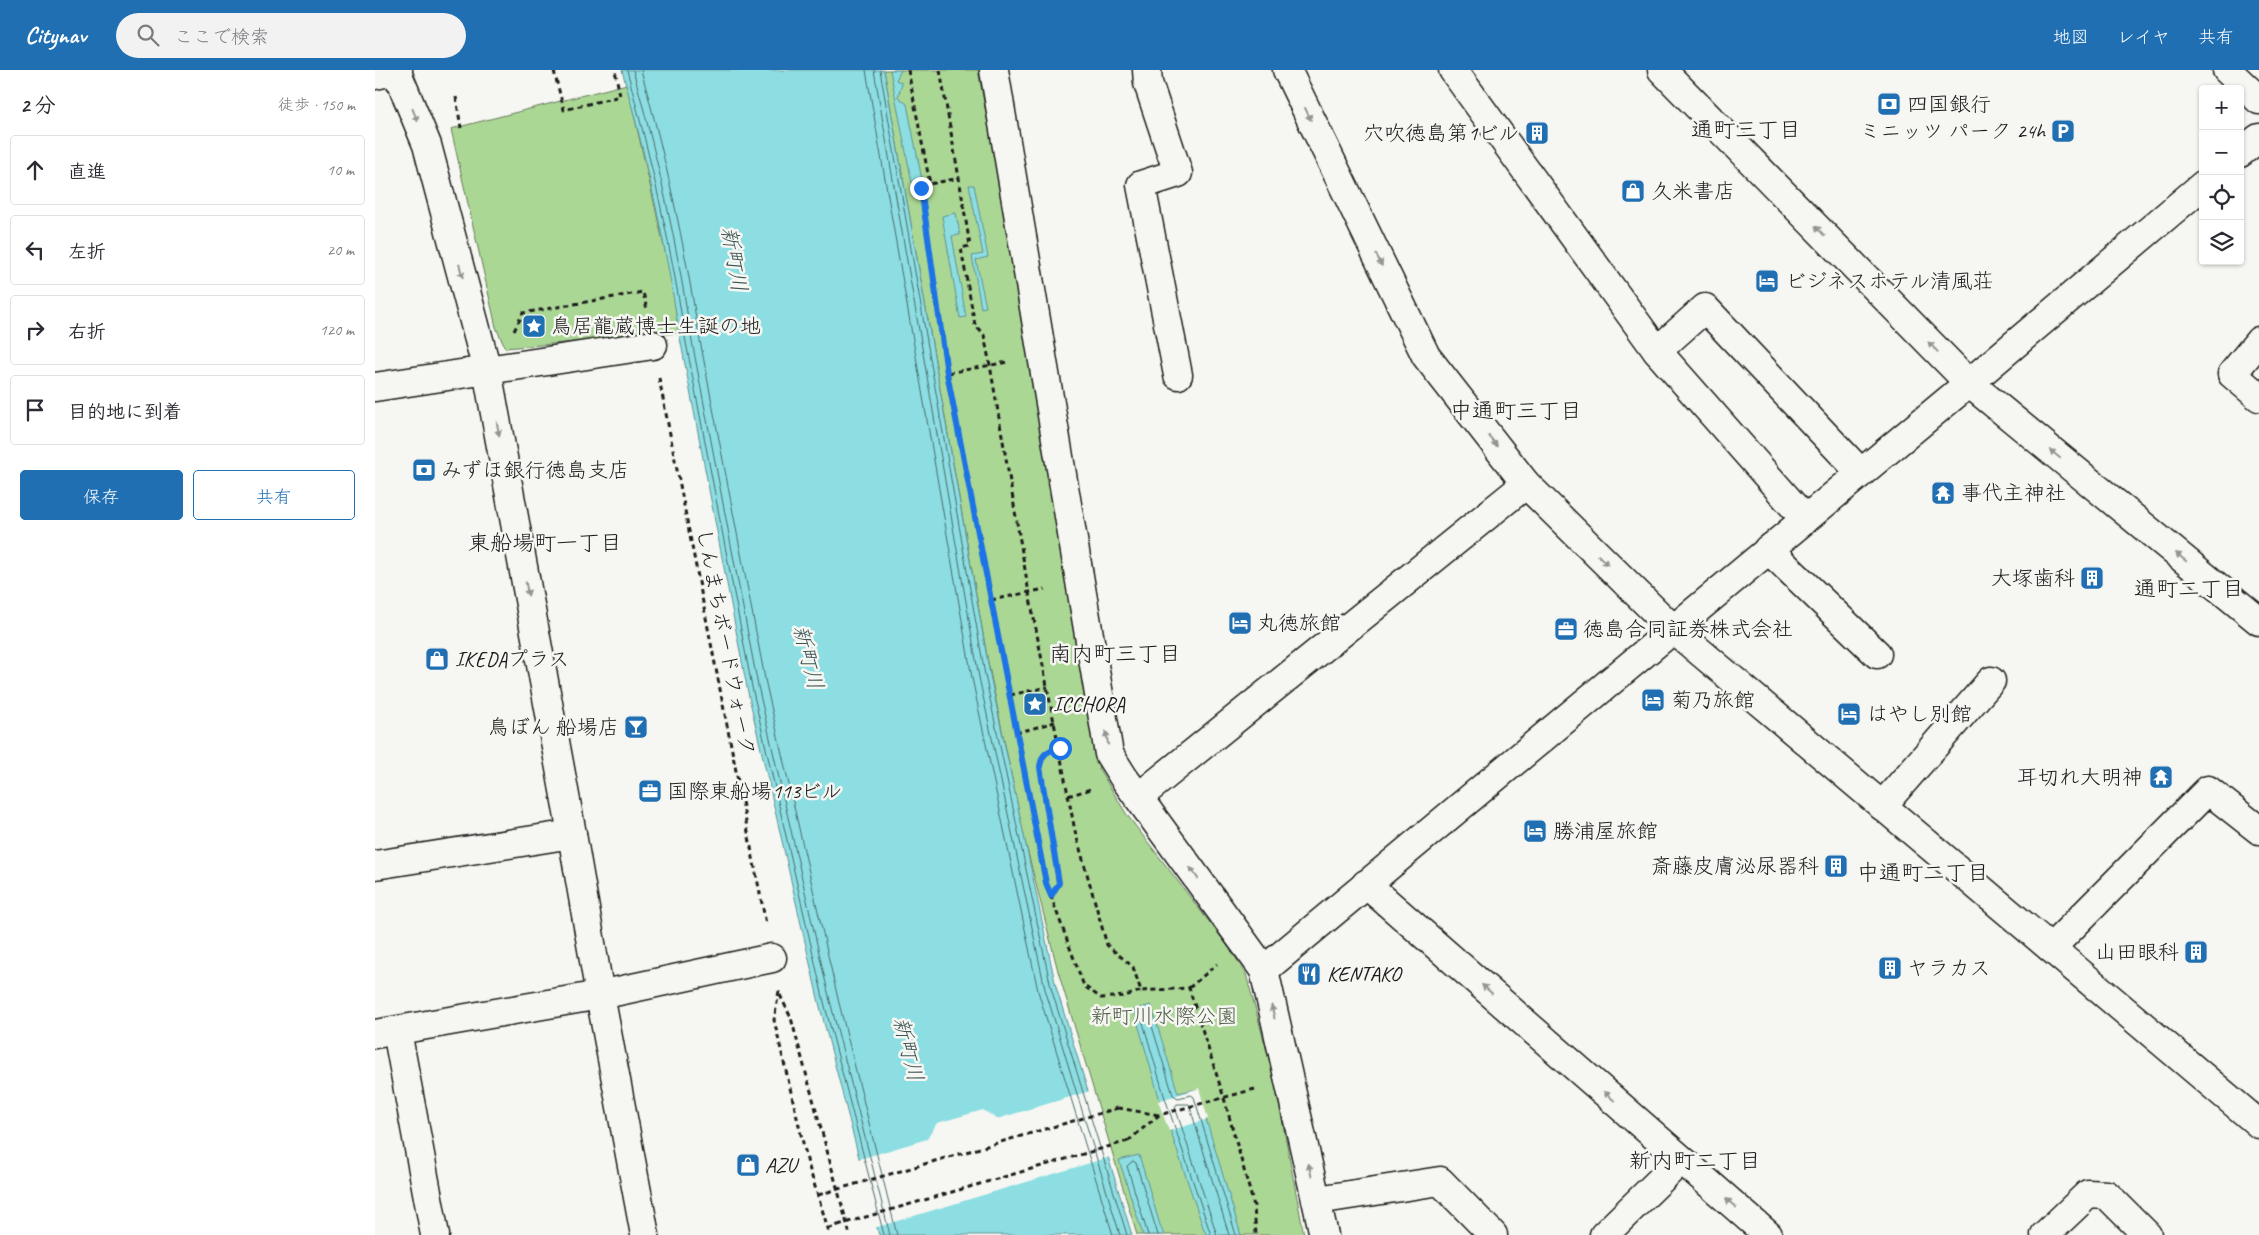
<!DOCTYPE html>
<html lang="ja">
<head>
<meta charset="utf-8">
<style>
  body { margin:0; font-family:Caveat,"Klee One",sans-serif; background:#f2f2f3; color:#2b2b33 }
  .controls { position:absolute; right:15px; top:15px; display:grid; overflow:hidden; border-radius:5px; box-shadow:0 1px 4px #0004 }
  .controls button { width:45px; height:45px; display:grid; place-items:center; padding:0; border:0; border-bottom:1px solid #e1e1e2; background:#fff; color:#2b2b33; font:25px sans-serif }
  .stop { position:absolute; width:15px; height:15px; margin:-11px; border:4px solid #1a73e8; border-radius:50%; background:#fff }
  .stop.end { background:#1a73e8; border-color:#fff; box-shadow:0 1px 5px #0008 }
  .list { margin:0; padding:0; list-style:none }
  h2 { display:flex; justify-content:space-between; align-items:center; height:65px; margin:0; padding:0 20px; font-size:21px }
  h2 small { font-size:16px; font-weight:400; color:#7c7c81 }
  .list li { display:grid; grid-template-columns:32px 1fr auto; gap:15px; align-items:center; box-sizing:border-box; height:70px; margin:0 10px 10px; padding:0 10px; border:1px solid #e1e1e2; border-radius:5px }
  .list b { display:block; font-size:19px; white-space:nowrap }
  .list em { font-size:16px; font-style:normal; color:#7c7c81 }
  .actions { display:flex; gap:10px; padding:15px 20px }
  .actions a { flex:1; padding:11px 0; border:1px solid #1f6fb2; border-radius:5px; text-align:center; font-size:18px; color:#1f6fb2 }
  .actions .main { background:#1f6fb2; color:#fff }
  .icon { flex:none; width:28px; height:28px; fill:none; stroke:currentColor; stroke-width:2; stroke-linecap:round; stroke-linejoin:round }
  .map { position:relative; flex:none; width:1884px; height:1165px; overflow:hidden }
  header { display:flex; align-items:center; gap:30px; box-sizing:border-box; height:70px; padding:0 25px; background:#1f6fb2; color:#fff }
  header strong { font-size:24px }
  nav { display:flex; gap:28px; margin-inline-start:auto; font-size:18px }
  .search { width:350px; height:45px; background:#f2f2f3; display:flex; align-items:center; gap:12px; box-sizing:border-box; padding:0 18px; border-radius:28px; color:#7c7c81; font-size:19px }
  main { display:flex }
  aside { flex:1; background:#fff }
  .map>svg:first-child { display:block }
  .green { fill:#abd795; stroke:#647a58 }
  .water { fill:#8cdee2; stroke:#5f9093 }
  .pier { fill:#f6f6f2 }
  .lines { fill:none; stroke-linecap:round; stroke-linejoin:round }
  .shore { stroke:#496a6b; stroke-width:1 }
  .minor-casing { stroke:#1c1c1c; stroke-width:31 }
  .highway-casing { stroke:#1c1c1c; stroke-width:31 }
  .path { stroke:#1c1c1c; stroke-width:3; stroke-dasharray:5 4; stroke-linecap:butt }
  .minor { stroke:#f6f6f2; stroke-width:28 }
  .highway { stroke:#f6f6f2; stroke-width:28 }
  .path-bridge { stroke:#1c1c1c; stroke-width:3; stroke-dasharray:5 4; stroke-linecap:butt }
  .oneway { fill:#949492 }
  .route { stroke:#1a73e8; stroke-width:6 }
  .labels { text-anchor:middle; stroke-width:5; stroke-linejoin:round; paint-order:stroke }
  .poi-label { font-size:21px; fill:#1c1c1c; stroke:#f6f6f2; text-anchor:start }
  .street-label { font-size:21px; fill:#1c1c1c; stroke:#f6f6f2 }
  .park-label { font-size:21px; fill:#4e5d46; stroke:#f6f6f2 }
  .neighbourhood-label { font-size:22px; fill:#1c1c1c; stroke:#f6f6f2 }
  .water-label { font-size:22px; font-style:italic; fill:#3e5657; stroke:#f6f6f2 }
</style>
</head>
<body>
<header>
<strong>Citynav</strong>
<div class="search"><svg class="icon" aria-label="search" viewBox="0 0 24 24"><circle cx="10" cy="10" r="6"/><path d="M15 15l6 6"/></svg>ここで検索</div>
<nav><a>地図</a><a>レイヤ</a><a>共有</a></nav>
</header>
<main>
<aside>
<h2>2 分<small>徒歩 · 150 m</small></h2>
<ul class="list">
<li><svg class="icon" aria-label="ahead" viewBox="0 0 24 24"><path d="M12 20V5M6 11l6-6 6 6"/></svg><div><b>直進</b></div><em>10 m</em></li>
<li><svg class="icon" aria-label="left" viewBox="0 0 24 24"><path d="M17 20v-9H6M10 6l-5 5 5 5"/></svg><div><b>左折</b></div><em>20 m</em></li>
<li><svg class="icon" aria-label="right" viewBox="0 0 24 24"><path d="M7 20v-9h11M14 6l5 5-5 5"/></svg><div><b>右折</b></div><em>120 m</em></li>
<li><svg class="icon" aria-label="arrive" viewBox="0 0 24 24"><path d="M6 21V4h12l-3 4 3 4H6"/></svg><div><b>目的地に到着</b></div></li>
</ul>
<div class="actions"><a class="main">保存</a><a>共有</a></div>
</aside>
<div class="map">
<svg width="1884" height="1165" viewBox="0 0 1884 1165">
  <rect width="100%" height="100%" fill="#f6f6f2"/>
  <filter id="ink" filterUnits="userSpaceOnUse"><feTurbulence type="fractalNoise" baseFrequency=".02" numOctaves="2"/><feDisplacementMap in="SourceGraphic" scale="10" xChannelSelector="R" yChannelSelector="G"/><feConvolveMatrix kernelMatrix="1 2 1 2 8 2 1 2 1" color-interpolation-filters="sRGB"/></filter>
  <g filter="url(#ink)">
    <g class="green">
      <polygon points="509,0 603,0 664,328 724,699 752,745 855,879 871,904 899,1007 929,1165 762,1165 683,901 649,767 613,592"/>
      <polygon points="252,14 296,207 304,263 130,278 121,257 76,59"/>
    </g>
    <g class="water">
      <path d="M247,0H509L615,605L681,917L757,1165H504L444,933L372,618L304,263C291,174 271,87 247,0Z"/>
      <polygon points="515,0 526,0 521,10 527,13 523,27 532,34 547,110 537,113"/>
      <polygon points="594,115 599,115 613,187 601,190 611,237 606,238 597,186 608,184"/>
      <polygon points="581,143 585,165 577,166 591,247 585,248 567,146"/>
      <polygon points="776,935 803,1023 822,1019 866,1165 832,1165 829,1160 784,1027 759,940"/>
      <polygon points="764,1085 785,1155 789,1165 768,1165 744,1090"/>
    </g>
    <g class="pier">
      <polygon points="824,1018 833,1049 794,1061 783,1031"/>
      <polygon points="715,1021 735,1087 499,1158 481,1090 552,1069 562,1053 608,1040 622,1049"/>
    </g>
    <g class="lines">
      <g class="shore">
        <path d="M252,0C275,87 296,173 309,262L377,617L449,932L509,1165"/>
        <path d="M258,0C282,86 302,173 315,261L383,616L455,931L515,1165"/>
        <path d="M266,0C290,85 309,172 323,260L391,614L463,929L522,1165"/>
        <polyline points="491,0 597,608 663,921 738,1165"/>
        <polyline points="499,0 604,607 670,919 745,1165"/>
        <polyline points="505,0 610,605 676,918 752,1165"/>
        <polyline points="773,1165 752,1096 758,1091 761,1093 783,1165"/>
        <polyline points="836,1165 789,1025 766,946 768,943 773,943 798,1025 803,1028 816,1025 819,1027 861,1165"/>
        <polyline points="842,1165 800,1037 802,1034 814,1034 854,1165"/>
      </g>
      <g class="minor-casing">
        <g id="minor">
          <polyline points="21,0 52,75 112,300 197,764 225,925 270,1165"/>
          <polyline points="619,0 734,684 749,708 889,900 949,1165"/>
          <polyline points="772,0 773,13 803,103 766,115 803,305"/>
          <polyline points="912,0 1051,286 1151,414 1298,559 1884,1054"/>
          <polyline points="1078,0 1282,281 1430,449"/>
          <polyline points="1287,0 1594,313 1884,551"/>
          <polyline points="1865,83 1884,68"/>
          <polyline points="1884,271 1857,304 1884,327"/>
          <polyline points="1282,281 1330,238 1486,403"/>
          <polyline points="0,317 278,275"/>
          <polyline points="1393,479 1502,584"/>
          <polyline points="765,726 1151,414"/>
          <polyline points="1507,736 1616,611"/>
          <polyline points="0,795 197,764"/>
          <polyline points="991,814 1393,1165"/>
          <polyline points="1676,878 1833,720 1884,760"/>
          <polyline points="889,900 1594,313 1828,115"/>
          <polyline points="22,961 60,1165"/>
          <polyline points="0,964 225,925 397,888"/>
          <polyline points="942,1130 1065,1111 1118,1165"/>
          <polyline points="1229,1165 1306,1090"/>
          <polyline points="1670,1165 1713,1124 1732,1125 1772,1165"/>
        </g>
      </g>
      <g class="highway-casing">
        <g id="highway">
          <polyline points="1852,0 1884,30"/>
          <polyline points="0,5 23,0"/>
        </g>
      </g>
      <g class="path">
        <polyline points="533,0 555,114 584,108 595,176 586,178 600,255 609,265 615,295 654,523 700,761 732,875 758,897 766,921 814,918 849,1028 879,1136 881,1165"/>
        <polyline points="565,0 584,108"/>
        <polyline points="179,1 189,40 245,26 240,0"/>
        <polyline points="81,27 86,58"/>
        <polyline points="555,114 546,118 572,303 671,813 709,916 726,928 750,926 766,921"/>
        <polyline points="139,261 148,243 268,222 272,240"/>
        <polyline points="573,303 633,292"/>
        <polyline points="284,308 391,854"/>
        <polyline points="616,530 670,519"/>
        <polyline points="635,625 673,617"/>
        <polyline points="641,663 680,652"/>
        <polyline points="693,726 716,719"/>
        <path d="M676,827L684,813L665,697C667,683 672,681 685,678"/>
        <polyline points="814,918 842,894"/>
        <polyline points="404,921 399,950 433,1094 455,1165"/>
        <polyline points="405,925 416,948 475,1165"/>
        <polyline points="743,1038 784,1045"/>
        <polyline points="753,1071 784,1045 880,1019"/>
        <polyline points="443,1125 453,1122"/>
        <polyline points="453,1159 463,1155"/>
      </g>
      <use href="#minor" class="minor"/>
      <use href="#highway" class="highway"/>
      <g class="path-bridge">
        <polyline points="453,1122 743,1038"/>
        <polyline points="463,1155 753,1071"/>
      </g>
    </g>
    <defs><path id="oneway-solid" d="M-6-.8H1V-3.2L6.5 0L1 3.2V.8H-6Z" transform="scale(1.25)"/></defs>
    <g class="oneway">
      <use href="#oneway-solid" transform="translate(933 44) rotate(64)"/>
      <use href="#oneway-solid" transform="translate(40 45) rotate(68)"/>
      <use href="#oneway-solid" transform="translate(1445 161) rotate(-134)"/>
      <use href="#oneway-solid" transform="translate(1004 190) rotate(64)"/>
      <use href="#oneway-solid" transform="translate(86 201) rotate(75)"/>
      <use href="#oneway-solid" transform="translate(1558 277) rotate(-134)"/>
      <use href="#oneway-solid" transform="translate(123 359) rotate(80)"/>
      <use href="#oneway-solid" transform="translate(1118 371) rotate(52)"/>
      <use href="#oneway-solid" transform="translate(1680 384) rotate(-141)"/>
      <use href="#oneway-solid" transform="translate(1806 487) rotate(-141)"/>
      <use href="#oneway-solid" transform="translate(1228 490) rotate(45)"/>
      <use href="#oneway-solid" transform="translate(152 519) rotate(80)"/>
      <use href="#oneway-solid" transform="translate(732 668) rotate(-100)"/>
      <use href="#oneway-solid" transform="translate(819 803) rotate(-126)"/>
      <use href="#oneway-solid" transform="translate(1112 919) rotate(-139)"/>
      <use href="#oneway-solid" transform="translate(898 942) rotate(-103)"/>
      <use href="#oneway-solid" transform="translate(1234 1026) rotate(-139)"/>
      <use href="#oneway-solid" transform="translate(935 1100) rotate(-103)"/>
      <use href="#oneway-solid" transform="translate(1356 1133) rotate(-139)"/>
    </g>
  </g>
  <g class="lines" filter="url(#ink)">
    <path class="route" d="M546,118L572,303L671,813L676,826L684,813L665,697C667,683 672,681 685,678"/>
  </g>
  <defs>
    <g id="bank-square" transform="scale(1.25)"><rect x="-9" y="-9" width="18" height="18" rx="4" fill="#1f6fb2" stroke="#f6f6f2"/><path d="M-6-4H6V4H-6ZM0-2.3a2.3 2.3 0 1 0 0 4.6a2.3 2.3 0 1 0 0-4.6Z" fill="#fff"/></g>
    <g id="parking-square" transform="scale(1.25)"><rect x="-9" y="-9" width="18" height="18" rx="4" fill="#1f6fb2" stroke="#f6f6f2"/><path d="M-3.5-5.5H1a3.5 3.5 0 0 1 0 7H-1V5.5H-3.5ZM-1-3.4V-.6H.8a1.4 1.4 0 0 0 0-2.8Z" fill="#fff"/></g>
    <g id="building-square" transform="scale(1.25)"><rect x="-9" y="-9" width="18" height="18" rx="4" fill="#1f6fb2" stroke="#f6f6f2"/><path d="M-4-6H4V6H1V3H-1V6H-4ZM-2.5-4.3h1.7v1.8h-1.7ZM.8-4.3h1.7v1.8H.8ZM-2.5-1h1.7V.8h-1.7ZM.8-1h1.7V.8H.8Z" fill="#fff"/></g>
    <g id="shop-square" transform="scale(1.25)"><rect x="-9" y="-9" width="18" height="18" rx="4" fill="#1f6fb2" stroke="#f6f6f2"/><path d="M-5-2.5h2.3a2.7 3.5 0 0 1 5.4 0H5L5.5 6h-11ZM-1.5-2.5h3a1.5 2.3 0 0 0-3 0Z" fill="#fff"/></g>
    <g id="hotel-square" transform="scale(1.25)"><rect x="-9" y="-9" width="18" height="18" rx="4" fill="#1f6fb2" stroke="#f6f6f2"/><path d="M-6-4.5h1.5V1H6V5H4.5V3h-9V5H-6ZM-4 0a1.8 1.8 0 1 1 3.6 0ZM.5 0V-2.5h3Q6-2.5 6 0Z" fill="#fff"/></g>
    <g id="sight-square" transform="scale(1.25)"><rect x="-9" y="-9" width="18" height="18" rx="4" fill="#1f6fb2" stroke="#f6f6f2"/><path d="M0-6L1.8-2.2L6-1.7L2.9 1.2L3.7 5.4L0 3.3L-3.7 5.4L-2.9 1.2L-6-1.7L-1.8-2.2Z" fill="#fff"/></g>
    <g id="temple-square" transform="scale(1.25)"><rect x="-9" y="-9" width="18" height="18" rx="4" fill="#1f6fb2" stroke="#f6f6f2"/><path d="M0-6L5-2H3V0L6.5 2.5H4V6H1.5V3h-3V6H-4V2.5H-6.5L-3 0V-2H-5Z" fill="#fff"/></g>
    <g id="office-square" transform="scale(1.25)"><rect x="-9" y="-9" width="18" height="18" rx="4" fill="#1f6fb2" stroke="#f6f6f2"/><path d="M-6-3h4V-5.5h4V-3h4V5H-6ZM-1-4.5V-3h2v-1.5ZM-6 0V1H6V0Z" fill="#fff"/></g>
    <g id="bar-square" transform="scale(1.25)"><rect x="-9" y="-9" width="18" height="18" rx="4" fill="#1f6fb2" stroke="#f6f6f2"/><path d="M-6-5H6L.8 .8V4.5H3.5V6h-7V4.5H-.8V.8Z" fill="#fff"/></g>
    <g id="restaurant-square" transform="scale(1.25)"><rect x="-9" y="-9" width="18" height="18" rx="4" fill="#1f6fb2" stroke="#f6f6f2"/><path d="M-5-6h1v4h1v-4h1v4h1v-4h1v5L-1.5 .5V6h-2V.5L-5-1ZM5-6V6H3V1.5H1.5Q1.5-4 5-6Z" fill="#fff"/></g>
  </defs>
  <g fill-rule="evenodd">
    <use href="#bank-square" x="1514" y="34"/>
    <use href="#parking-square" x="1688" y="61"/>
    <use href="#building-square" x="1162" y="63"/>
    <use href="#shop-square" x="1258" y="121"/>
    <use href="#hotel-square" x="1392" y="211"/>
    <use href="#sight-square" x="159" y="256"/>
    <use href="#bank-square" x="49" y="400"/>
    <use href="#temple-square" x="1568" y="423"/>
    <use href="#building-square" x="1717" y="508"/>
    <use href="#hotel-square" x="865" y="553"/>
    <use href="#office-square" x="1191" y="559"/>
    <use href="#shop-square" x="62" y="589"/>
    <use href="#hotel-square" x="1278" y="630"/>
    <use href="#sight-square" x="660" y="634"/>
    <use href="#hotel-square" x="1474" y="644"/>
    <use href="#bar-square" x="261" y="657"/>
    <use href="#temple-square" x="1786" y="707"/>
    <use href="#office-square" x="275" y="721"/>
    <use href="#hotel-square" x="1160" y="761"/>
    <use href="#building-square" x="1461" y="796"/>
    <use href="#building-square" x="1821" y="882"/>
    <use href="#building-square" x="1515" y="898"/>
    <use href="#restaurant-square" x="934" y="904"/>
    <use href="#shop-square" x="373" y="1095"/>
  </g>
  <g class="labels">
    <g class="poi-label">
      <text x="1532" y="41">四国銀行</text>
      <text x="1670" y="68" text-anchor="end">ミニッツ パーク 24h</text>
      <text x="1144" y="70" text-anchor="end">穴吹徳島第1ビル</text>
      <text x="1276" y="128">久米書店</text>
      <text x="1410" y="218">ビジネスホテル清風荘</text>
      <text x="176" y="263">鳥居龍蔵博士生誕の地</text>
      <text x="66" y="407">みずほ銀行徳島支店</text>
      <text x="1586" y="430">事代主神社</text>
      <text x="1700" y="515" text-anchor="end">大塚歯科</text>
      <text x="882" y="560">丸徳旅館</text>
      <text x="1208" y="566">徳島合同証券株式会社</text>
      <text x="80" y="596">IKEDAプラス</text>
      <text x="1296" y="637">菊乃旅館</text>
      <text x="678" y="641">ICCHORA</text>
      <text x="1492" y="651">はやし別館</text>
      <text x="244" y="664" text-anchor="end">鳥ぼん 船場店</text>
      <text x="1768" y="714" text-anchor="end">耳切れ大明神</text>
      <text x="292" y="728">国際東船場113ビル</text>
      <text x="1178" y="768">勝浦屋旅館</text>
      <text x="1444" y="803" text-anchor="end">斎藤皮膚泌尿器科</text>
      <text x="1804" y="889" text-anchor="end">山田眼科</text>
      <text x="1532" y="905">ヤラカス</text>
      <text x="952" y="911">KENTAKO</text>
      <text x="390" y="1102">AZU</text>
    </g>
    <g class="street-label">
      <text transform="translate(351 572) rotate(79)" y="7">しんまちボードウォーク</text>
    </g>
    <g class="park-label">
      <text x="789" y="953">新町川水際公園</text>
    </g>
    <g class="neighbourhood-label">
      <text x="1371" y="67">通町三丁目</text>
      <text x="1141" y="348">中通町三丁目</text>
      <text x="170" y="480">東船場町一丁目</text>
      <text x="1814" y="526">通町二丁目</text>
      <text x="740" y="591">南内町三丁目</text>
      <text x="1548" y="810">中通町二丁目</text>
      <text x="1320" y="1098">新内町二丁目</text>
    </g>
    <g class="water-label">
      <text transform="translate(360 189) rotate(80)" y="8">新町川</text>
      <text transform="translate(434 587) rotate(76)" y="8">新町川</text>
      <text transform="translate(534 979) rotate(76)" y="8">新町川</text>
    </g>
  </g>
</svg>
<div class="controls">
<button>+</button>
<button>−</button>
<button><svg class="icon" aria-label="locate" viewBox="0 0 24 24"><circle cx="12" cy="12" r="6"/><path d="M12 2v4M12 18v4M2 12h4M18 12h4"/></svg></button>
<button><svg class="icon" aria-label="layers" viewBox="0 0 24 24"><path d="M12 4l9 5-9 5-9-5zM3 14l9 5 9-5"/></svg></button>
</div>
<div class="stop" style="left:685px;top:678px"></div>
<div class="stop end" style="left:546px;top:118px"></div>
</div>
</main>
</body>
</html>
